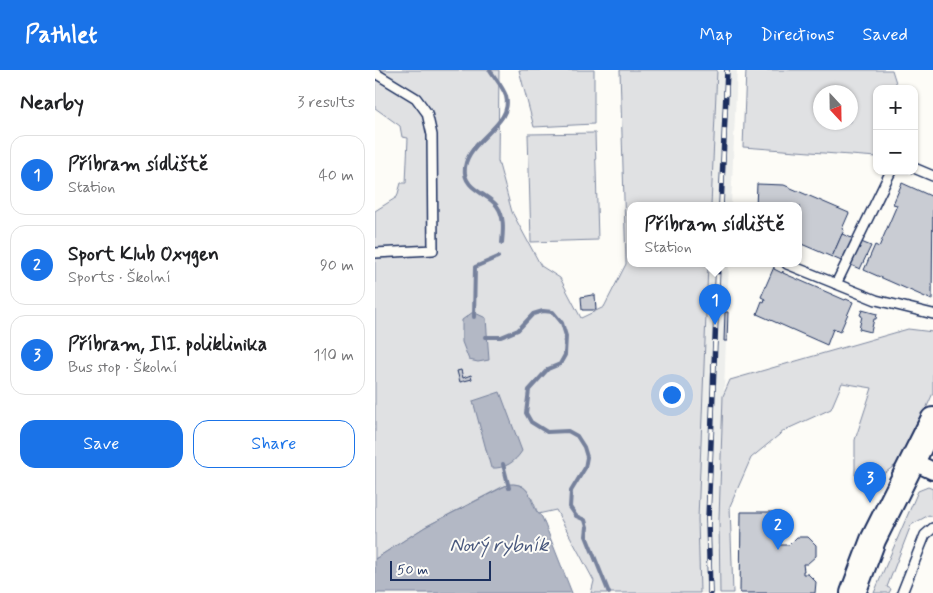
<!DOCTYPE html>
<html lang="en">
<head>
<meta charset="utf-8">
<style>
  body { margin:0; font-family:Mynerve,sans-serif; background:#f6f6f6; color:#202124 }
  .controls { position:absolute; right:15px; top:15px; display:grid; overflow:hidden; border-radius:10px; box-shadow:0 1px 4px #0004 }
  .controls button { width:45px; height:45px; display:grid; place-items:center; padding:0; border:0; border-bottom:1px solid #e0e0e0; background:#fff; color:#202124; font:25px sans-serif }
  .compass { position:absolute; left:438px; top:15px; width:45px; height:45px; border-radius:50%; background:#fff; box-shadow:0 1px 4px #0004; rotate:158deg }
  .scale { position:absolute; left:15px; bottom:12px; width:101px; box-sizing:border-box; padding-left:5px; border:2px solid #1b2f5e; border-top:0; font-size:14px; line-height:18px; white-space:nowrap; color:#1b2f5e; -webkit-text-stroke:4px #fdfcf7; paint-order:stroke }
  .you { position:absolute; left:296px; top:324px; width:18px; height:18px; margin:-12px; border:4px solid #fff; border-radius:50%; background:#1a73e8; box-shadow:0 0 0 8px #1a73e833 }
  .badge { display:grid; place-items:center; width:32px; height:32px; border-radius:50%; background:#1a73e8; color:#fff; font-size:16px; font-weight:700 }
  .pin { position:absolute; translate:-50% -41px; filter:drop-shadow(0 1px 2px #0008) }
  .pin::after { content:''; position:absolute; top:26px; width:18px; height:15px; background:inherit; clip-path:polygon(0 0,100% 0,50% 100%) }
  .popup { position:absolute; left:252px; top:132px; width:175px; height:65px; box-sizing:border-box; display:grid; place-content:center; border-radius:10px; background:#fff; filter:drop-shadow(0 1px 4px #0005); font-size:16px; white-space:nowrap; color:#757577 }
  .popup b { font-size:19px; color:#202124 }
  .popup::after { content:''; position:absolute; left:50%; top:100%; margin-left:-10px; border:10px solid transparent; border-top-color:#fff }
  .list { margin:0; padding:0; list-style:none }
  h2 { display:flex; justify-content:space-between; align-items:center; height:65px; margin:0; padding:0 20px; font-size:21px }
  h2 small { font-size:16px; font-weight:400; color:#757577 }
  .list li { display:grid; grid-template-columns:32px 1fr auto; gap:15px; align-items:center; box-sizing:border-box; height:80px; margin:0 10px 10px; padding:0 10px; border:1px solid #e0e0e0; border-radius:15px }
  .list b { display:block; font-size:19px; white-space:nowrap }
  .list p { margin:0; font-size:16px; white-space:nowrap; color:#757577 }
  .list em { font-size:16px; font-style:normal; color:#757577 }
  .actions { display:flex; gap:10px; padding:15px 20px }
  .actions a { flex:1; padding:11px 0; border:1px solid #1a73e8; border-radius:15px; text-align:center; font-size:18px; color:#1a73e8 }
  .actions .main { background:#1a73e8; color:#fff }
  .map { position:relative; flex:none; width:558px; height:523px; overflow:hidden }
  header { display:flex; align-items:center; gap:30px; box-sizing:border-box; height:70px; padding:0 25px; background:#1a73e8; color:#fff }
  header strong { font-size:24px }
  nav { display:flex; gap:28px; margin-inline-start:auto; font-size:18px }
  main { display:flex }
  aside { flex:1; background:#fff }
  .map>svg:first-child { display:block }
  .built { fill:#edeeec }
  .green { fill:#e0e1e3; stroke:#7e88a0; fill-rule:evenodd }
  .water { fill:#b3b8c5; stroke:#76819c }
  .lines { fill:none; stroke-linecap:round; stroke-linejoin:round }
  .stream { stroke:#76819c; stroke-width:4 }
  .building { fill:#c9ccd3; stroke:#1b2f5e }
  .lane-casing { stroke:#1b2f5e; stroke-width:12 }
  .street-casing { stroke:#1b2f5e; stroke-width:20 }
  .secondary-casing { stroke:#1b2f5e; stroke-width:28 }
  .lane { stroke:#fdfcf7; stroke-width:9 }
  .street { stroke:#fdfcf7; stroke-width:16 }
  .secondary { stroke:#fdfcf7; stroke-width:24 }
  .rail-casing { stroke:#1b2f5e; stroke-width:5.5 }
  .rail { stroke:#fdfcf7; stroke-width:4; stroke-dasharray:11; stroke-linecap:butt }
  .labels { text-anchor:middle; stroke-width:4; stroke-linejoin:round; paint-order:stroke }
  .water-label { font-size:20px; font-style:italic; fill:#49587d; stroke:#fdfcf7 }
</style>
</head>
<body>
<header>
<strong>Pathlet</strong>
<nav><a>Map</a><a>Directions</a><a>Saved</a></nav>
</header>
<main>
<aside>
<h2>Nearby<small>3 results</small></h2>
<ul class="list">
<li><span class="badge">1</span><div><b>Příbram sídliště</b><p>Station</p></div><em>40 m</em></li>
<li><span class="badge">2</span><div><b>Sport Klub Oxygen</b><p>Sports · Školní</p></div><em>90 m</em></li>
<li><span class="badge">3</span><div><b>Příbram, III. poliklinika</b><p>Bus stop · Školní</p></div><em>110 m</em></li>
</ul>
<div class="actions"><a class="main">Save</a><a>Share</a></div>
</aside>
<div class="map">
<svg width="558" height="523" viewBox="0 0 558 523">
  <rect width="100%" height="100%" fill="#fdfcf7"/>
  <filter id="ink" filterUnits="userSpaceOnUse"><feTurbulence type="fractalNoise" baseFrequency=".02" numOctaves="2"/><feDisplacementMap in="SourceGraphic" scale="10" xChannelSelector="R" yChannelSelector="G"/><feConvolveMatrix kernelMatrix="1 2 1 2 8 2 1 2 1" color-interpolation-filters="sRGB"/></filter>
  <g filter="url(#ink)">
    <g class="built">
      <polygon points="342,0 362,0 356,136 336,136"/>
      <polygon points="333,194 354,194 344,449 345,523 325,523 323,449"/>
    </g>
    <g class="green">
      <path d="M0,0H124L123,91L137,142L166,196L185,208L206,248L229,237L251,194L245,0H342L336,136H256V194H333L323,449L325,523H216L219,511L181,440L163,444C156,426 151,407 127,417L50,457L0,489V141L22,127L26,113H31L33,68L27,67L25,56L0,38Z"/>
      <polygon points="144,0 219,0 219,54 159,57"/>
      <path d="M371,0H517L523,19H502V87L368,77ZM446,22H476V52H446Z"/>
      <polygon points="220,63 223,170 156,172 153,64"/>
      <polygon points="533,259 558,262 558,323 529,389 493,415 480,405 480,370 497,318 467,313 456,339 410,360 376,388 355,436 358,523 345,523 344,449 348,326 355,310"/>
      <polygon points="553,417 558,419 558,447 554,445 536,455 512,517 516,519 514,523 499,523 543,421"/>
    </g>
    <g class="water">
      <polygon points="98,242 111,248 114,290 103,292 94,290 87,272 87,250"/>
      <path d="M125,322L147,381C140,392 130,399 116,398L98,331Z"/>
      <path d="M134,414C161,413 152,436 167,447L197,523H0V489L50,457Z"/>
    </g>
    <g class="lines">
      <g class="stream">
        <path d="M115,0C120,8 128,17 131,26C139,54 94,69 90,97C87,120 113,123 122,136C130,147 128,161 127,173"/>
        <polyline points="99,247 100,197 123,187"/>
        <polyline points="110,267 126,267 143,260 158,244 168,241 178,242 187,253 191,266 190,285 185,294 173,299 154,320 151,343 156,352 172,362 193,361 202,366 209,377 212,387 210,398 196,421 195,437 201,446 210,450 212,457 211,466 234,523"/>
        <polyline points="128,394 134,418"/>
      </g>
    </g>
    <g class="building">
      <polygon points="527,113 558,127 557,230 489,200 500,175 504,177 522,135 518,134"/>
      <polygon points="382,114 409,115 474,143 467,159 469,160 457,187 424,173 424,136 381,136"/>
      <polygon points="467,164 496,176 485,199 457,187"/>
      <polygon points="399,197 399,199 407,203 408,201 408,203 470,230 471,229 478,232 465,262 458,259 452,275 382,244 387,231 389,232 390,229 386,227"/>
      <polygon points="217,225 220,225 221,240 207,240 206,227"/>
      <polygon points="487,240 502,244 501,249 499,249 496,262 484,259 487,246 485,245"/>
      <polygon points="350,242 353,242 352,271 349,271"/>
      <polygon points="86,300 88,308 96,305 97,309 85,312 82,301"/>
      <polygon points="366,442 405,442 404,475 414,475 422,467 433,467 441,475 441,486 432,494 428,494 429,501 428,501 428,504 433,504 441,512 440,523 365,523"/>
    </g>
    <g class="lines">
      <g class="lane-casing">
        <g id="lane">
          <polyline points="0,3 41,28 52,43 57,65 58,180 0,183"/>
          <polyline points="539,98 558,106"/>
          <polyline points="412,194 501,230 558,244"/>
          <polyline points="461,214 516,101"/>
          <polyline points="527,523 550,465 558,458"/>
        </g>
      </g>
      <g class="street-casing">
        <polyline id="street" points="537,391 558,401"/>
      </g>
      <g class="secondary-casing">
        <polyline id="secondary" points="478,523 498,470 558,350"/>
      </g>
      <use href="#lane" class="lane"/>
      <use href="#street" class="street"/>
      <use href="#secondary" class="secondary"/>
      <g class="rail-casing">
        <g id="rail">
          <polyline points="346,136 352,0"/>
          <polyline points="335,523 333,449 343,194"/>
        </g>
      </g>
      <use href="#rail" class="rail"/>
    </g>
  </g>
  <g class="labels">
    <g class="water-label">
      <text x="124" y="481">Nový rybník</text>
    </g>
  </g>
</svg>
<div class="controls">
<button>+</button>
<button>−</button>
</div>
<svg class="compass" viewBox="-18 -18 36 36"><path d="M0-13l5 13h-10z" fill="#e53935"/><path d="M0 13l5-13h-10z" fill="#757577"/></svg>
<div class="scale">50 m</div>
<div class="you"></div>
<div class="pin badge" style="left:340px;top:255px">1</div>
<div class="popup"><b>Příbram sídliště</b>Station</div>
<div class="pin badge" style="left:403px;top:480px">2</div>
<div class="pin badge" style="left:495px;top:433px">3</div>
</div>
</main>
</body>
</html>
